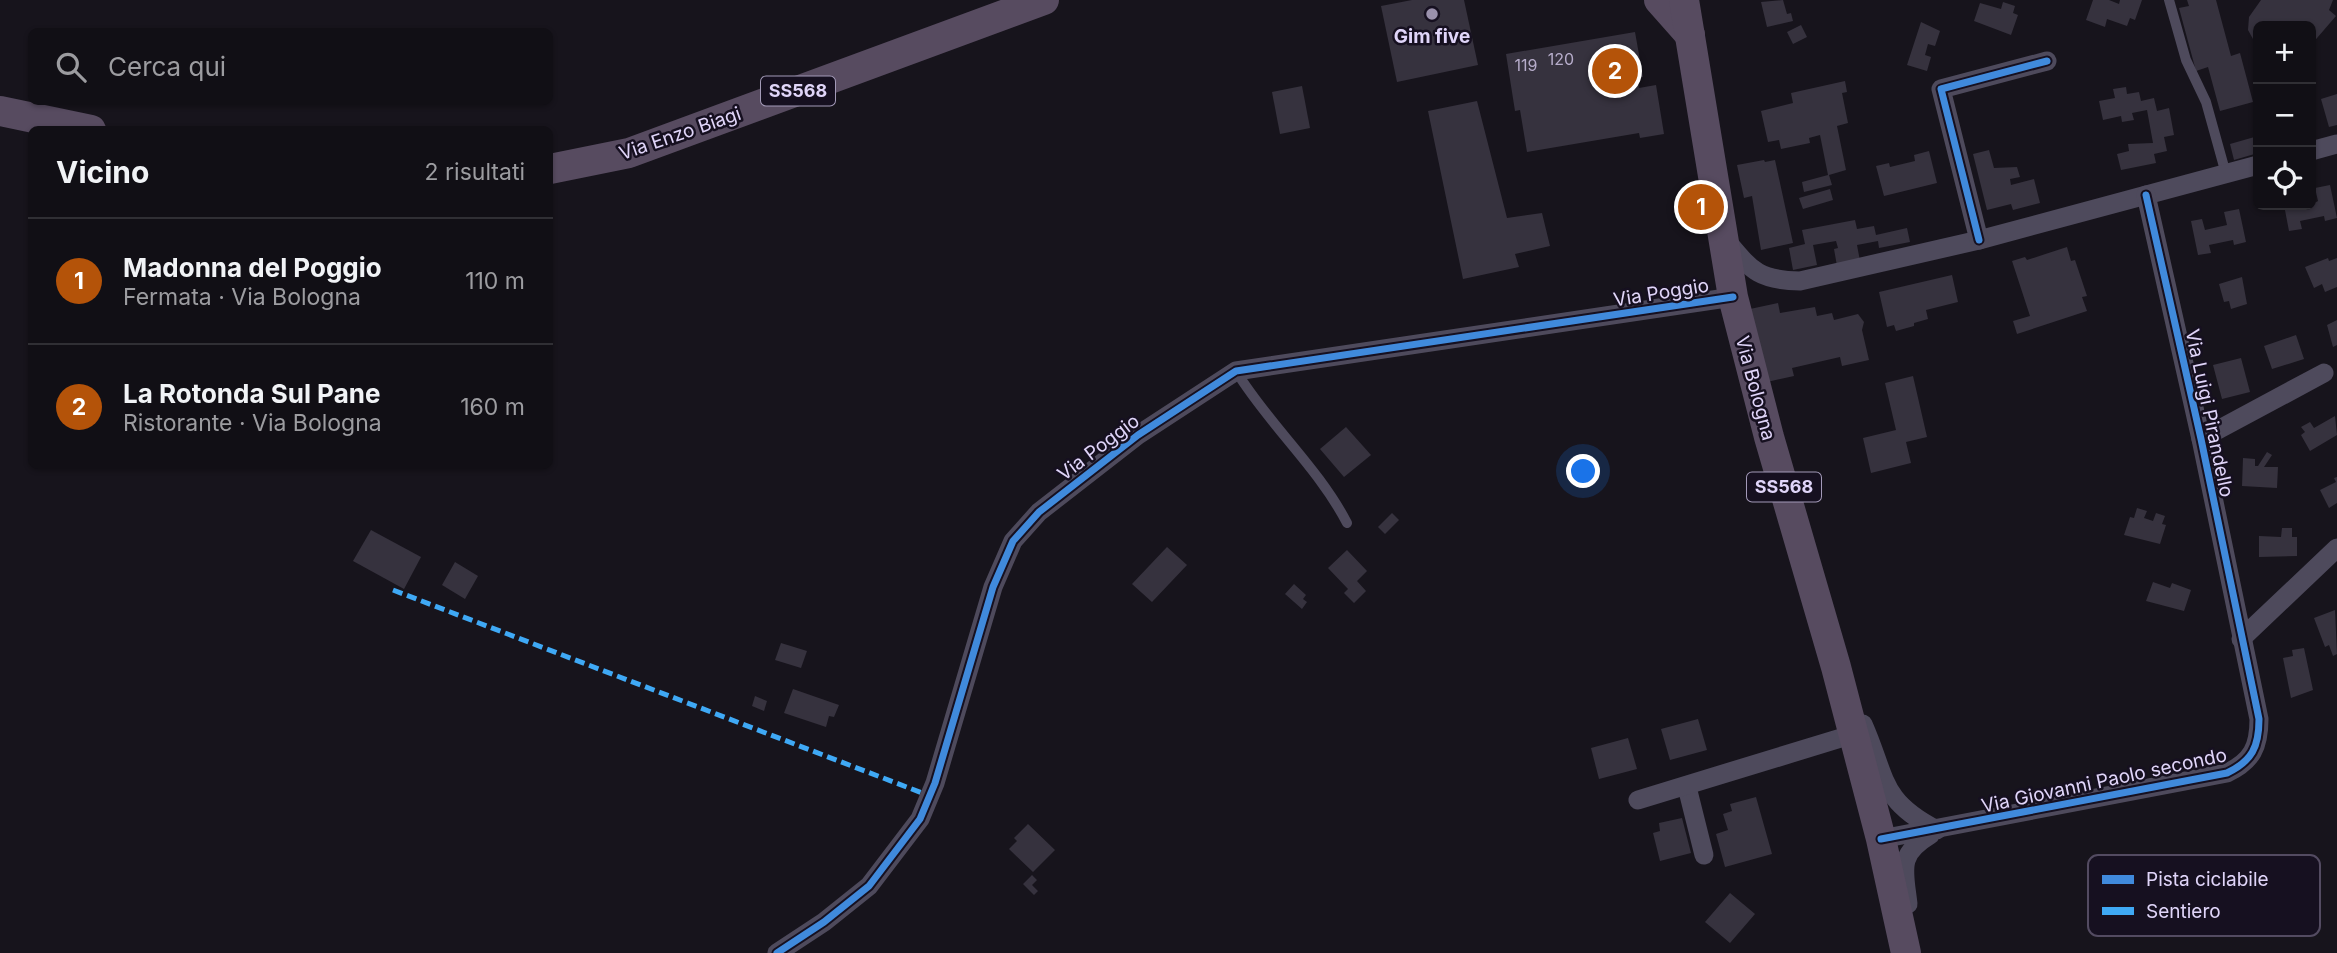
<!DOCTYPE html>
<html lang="it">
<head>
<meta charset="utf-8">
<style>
  body { margin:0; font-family:Inter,sans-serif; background:#1e1d22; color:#f1f3f6 }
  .controls { position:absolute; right:21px; top:21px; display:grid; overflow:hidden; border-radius:10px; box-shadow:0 2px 5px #0004 }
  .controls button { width:63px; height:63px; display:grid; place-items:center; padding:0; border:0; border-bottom:2px solid #302f34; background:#110f15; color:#f1f3f6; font:35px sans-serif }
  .you { position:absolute; left:1584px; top:472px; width:24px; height:24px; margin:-18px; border:5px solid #fff; border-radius:50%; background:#1a73e8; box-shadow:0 0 0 10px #1a73e833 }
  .badge { display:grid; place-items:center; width:46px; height:46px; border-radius:50%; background:#b45309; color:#fff; font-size:23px; font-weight:700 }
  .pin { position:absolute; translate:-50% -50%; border:4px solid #fff; box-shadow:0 2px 7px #0006 }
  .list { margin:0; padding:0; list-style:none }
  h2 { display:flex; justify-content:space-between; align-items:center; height:91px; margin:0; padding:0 28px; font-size:30px }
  h2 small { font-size:23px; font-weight:400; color:#9c9ca0 }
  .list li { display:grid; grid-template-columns:46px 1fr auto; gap:21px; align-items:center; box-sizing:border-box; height:126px; padding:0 28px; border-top:2px solid #302f34 }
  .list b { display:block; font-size:26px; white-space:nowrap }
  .list p { margin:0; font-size:23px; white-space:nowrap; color:#9c9ca0 }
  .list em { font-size:23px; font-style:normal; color:#9c9ca0 }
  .icon { flex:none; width:38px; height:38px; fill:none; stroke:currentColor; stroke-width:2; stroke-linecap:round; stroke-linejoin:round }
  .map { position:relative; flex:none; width:2337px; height:953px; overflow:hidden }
  .search { position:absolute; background:#110f15; box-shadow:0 2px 5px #0004; left:28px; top:28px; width:525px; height:77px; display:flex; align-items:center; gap:18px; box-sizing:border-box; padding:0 24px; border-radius:10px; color:#9c9ca0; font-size:26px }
  .panel { position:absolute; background:#110f15; box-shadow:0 2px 5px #0004; left:28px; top:126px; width:525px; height:343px; border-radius:10px }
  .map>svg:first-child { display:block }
  .building { fill:#36323e }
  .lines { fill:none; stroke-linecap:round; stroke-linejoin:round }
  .service { stroke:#4e4a5c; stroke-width:10 }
  .minor { stroke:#4e4a5c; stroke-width:19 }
  .primary { stroke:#574b60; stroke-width:30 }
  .quiet { stroke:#3fa9f5; stroke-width:5; stroke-dasharray:10 5; stroke-linecap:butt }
  .cycleway-casing { stroke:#161020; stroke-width:11 }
  .cycleway { stroke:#408adc; stroke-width:7 }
  .poi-dot { fill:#9a91ac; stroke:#161020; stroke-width:2.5 }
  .labels { text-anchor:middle; stroke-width:5; stroke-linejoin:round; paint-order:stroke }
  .number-label { font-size:16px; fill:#b6acca }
  .shield { fill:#161020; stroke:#a39ab8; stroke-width:2 }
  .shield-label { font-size:18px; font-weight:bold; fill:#e0d5f9 }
  .poi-label { font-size:19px; font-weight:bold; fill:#e0d5f9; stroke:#161020 }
  .street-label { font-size:19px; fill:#e0d5f9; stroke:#161020 }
  .key { fill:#161020; stroke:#534b61; stroke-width:2 }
  .key-label { font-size:19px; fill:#e0d5f9 }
</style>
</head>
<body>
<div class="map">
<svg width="2337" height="953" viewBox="0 0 2337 953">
  <rect width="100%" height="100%" fill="#17141c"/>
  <g class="building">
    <polygon points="1412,0 1464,0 1478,65 1397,82 1381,6"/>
    <polygon points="1783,0 1787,14 1791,13 1793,21 1767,27 1761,2"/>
    <polygon points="2093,0 2109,0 2119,4 2120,0 2142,0 2135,20 2130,18 2127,26 2107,19 2105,27 2086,20"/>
    <polygon points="2187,0 2216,0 2231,56 2240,53 2253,102 2220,111 2208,67 2196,71 2179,8 2189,6"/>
    <polygon points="2261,0 2333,0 2329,10 2336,16 2311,45 2311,26 2258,26 2258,48 2248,30 2249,17"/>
    <polygon points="2003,2 2015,6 2013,13 2018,15 2011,35 1974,21 1980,3 2001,9"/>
    <polygon points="1921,22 1940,31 1935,46 1928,44 1925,55 1931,57 1927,71 1907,65"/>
    <polygon points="1801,25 1807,37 1793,44 1787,32"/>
    <polygon points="1635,32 1643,77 1637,78 1639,88 1656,85 1664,134 1640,138 1639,133 1527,152 1520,110 1515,111 1506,54"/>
    <polygon points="1845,81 1847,92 1842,93 1848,123 1837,126 1846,170 1829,175 1832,185 1804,192 1802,182 1828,175 1820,135 1809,138 1810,143 1781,149 1779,140 1768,142 1761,111 1793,103 1791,93"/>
    <polygon points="1302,86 1310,128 1280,134 1272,92"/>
    <polygon points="2126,87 2127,94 2139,92 2141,101 2154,98 2157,111 2169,108 2174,135 2164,137 2167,151 2154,154 2156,163 2121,170 2117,154 2129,151 2128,144 2153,143 2147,110 2132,113 2134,120 2122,122 2121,116 2103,120 2099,101 2115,98 2113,89"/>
    <polygon points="2337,94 2337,125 2329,127 2321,99"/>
    <polygon points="1477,101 1507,218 1542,213 1550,246 1515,254 1519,267 1463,279 1428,111"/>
    <polygon points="2258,136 2258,153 2234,160 2230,144"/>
    <polygon points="1989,150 1994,168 2017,167 2020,177 2010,179 2011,185 2034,179 2040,203 2013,210 2011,204 1987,210 1973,154"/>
    <polygon points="1929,151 1937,183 1884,196 1876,166 1889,163 1890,167 1915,161 1914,155"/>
    <polygon points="1764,160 1765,162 1775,160 1793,243 1761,250 1752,196 1744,198 1737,165"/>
    <polygon points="2330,185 2337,218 2325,221 2324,216 2300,221 2302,229 2289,231 2284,205 2311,205 2318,201 2315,188"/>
    <polygon points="1830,189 1833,200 1803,209 1799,198"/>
    <polygon points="2239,209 2246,242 2234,245 2233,240 2209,245 2211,253 2198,255 2191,221 2202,219 2205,230 2227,225 2224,212"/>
    <polygon points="1855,220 1857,229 1874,226 1876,235 1907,228 1910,242 1879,248 1878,241 1857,245 1860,261 1837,266 1834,249 1838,248 1836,241 1813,245 1817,265 1793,270 1789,248 1805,244 1802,230"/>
    <polygon points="2067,247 2071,261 2075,260 2087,296 2082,297 2087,311 2017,334 2013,321 2030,316 2012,261 2025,257 2027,260"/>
    <polygon points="2328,258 2329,261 2337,258 2337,287 2325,292 2322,284 2314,288 2305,267"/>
    <polygon points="1952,275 1958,302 1926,310 1928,319 1914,323 1914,326 1896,331 1894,325 1887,327 1879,292"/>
    <polygon points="2242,277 2247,304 2231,309 2229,301 2224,302 2219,284"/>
    <polygon points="1778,303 1780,313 1815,307 1817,316 1832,313 1834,320 1858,314 1864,322 1862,330 1869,360 1842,366 1840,357 1792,368 1794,376 1767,382 1750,309"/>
    <polygon points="2337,320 2337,345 2333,347 2327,325"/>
    <polygon points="2296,335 2304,359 2272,369 2264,346"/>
    <polygon points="2241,358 2250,392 2222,399 2213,365"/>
    <polygon points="1913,376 1927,437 1906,442 1911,463 1871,473 1863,438 1896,430 1885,383"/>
    <polygon points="2335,416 2337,435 2310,451 2301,435 2305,432 2301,427 2310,422 2314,428"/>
    <polygon points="1346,427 1371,455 1344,477 1320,449"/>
    <polygon points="2267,452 2272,455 2264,467 2278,467 2277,488 2242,486 2243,458 2255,459 2255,466 2258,466"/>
    <polygon points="2337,477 2337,503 2329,508 2320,490 2336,482 2334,478"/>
    <polygon points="2137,508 2147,511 2144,518 2153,521 2156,513 2165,516 2162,524 2166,525 2160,544 2124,535 2130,517 2134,518"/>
    <polygon points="1392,513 1399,520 1385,534 1378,527"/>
    <polygon points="2282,528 2292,528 2292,537 2297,537 2297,556 2259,557 2259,536 2281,537"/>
    <polygon points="371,530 421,557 404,589 353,561"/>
    <polygon points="1167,547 1187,565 1152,602 1132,584"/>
    <polygon points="1347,550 1367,571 1357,581 1366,591 1354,603 1344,593 1348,589 1328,568"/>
    <polygon points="455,562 478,576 465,599 442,585"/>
    <polygon points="2153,582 2170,588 2172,583 2191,590 2184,611 2146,601"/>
    <polygon points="1294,584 1306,595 1303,599 1307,602 1302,609 1285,594"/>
    <polygon points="2335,610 2337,654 2333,656 2329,645 2325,647 2314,618"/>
    <polygon points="781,643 807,651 801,668 775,660"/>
    <polygon points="2304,648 2313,690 2291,698 2283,658 2293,656 2292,650"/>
    <polygon points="793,689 839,705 834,717 829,716 826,727 784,713"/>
    <polygon points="755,696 767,701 764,711 752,706"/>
    <polygon points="1698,719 1707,750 1670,760 1661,729"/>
    <polygon points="1628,738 1637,769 1599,779 1591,748"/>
    <polygon points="1756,797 1772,854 1725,867 1716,834 1728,830 1723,814 1732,811 1730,804"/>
    <polygon points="1682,818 1691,853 1660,861 1653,833 1660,831 1659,823"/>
    <polygon points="1028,824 1055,850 1033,872 1009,849 1017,841 1014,838"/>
    <polygon points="1032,875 1037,880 1032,885 1038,891 1034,895 1023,884"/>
    <polygon points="1730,893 1755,914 1730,943 1705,922"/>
  </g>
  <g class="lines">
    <g class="service">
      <polyline points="2169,0 2186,60 2206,102 2226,174"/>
      <path d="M1236,371C1269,425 1318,467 1347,523"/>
    </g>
    <g class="minor">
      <polyline points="2311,151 2337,144"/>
      <path d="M1726,240C1752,271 1758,280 1800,281L1979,240L2258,165"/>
      <polyline points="1979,240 1941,89 2047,61"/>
      <polyline points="2201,439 2324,373"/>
      <polyline points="2241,639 2337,548"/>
      <path d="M1863,724C1887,778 1879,800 1937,830"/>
      <polyline points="1687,787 1704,855"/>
      <polyline points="1638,800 1854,734"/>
      <path d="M1881,839L2227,773C2252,761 2259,747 2259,719L2201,439L2146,195"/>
      <path d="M1908,904C1904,869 1897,855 1930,835"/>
      <polyline points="777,953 824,922 869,886 920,819 935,783 993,587 1013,541 1039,512 1138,435 1236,371 1733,297"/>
    </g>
    <g class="primary">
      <polyline points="1659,0 1690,35"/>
      <polyline points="1684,0 1733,297 1769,437 1836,667 1881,839 1906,953"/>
      <polyline points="0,111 91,130"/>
      <polyline points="550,169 629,153 1044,0"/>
    </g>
    <polyline class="quiet" points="393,590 930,796"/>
    <g class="cycleway-casing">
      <g id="cycleway">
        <polyline points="1979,240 1941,89 2047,61"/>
        <path d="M1881,839L2227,773C2252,761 2259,747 2259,719L2201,439L2146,195"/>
        <polyline points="777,953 824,922 869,886 920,819 935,783 993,587 1013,541 1039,512 1138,435 1236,371 1733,297"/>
      </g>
    </g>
    <use href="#cycleway" class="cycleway"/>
  </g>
  <circle class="poi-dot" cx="1432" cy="14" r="7"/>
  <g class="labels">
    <g class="number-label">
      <text x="1561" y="65">120</text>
      <text x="1526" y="71">119</text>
    </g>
    <g class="shield">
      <rect x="761" y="76.5" width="74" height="29" rx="5"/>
      <rect x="1747" y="472.5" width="74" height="29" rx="5"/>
    </g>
    <g class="shield-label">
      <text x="798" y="97">SS568</text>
      <text x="1784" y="493">SS568</text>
    </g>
    <g class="poi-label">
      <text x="1432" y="43">Gim five</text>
    </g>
    <g class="street-label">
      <text transform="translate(680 133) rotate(-19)" y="7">Via Enzo Biagi</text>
      <text transform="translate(1661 292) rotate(-9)" y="7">Via Poggio</text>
      <text transform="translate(1756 388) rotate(75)" y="7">Via Bologna</text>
      <text transform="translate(2210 413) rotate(78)" y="7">Via Luigi Pirandello</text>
      <text transform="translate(1098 447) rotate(-37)" y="7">Via Poggio</text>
      <text transform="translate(2104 780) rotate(-12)" y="7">Via Giovanni Paolo secondo</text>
    </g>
  </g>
  <rect x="2088" y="855" width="232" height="81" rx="10" class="key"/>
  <rect x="2102" y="875" width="32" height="9" fill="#408adc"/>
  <rect x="2102" y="907" width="32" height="8" fill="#3fa9f5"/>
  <g class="key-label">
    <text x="2146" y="886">Pista ciclabile</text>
    <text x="2146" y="918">Sentiero</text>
  </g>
</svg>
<div class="controls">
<button>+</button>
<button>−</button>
<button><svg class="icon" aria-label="locate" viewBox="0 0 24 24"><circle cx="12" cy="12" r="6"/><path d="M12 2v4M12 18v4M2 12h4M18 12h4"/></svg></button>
</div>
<div class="you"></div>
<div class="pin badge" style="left:1701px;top:207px">1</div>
<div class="pin badge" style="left:1615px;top:71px">2</div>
<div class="search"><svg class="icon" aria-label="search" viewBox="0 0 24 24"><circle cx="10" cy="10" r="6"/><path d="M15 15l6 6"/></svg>Cerca qui</div>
<section class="panel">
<h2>Vicino<small>2 risultati</small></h2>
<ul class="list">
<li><span class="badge">1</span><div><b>Madonna del Poggio</b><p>Fermata · Via Bologna</p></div><em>110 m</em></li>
<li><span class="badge">2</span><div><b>La Rotonda Sul Pane</b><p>Ristorante · Via Bologna</p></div><em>160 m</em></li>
</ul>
</section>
</div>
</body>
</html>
